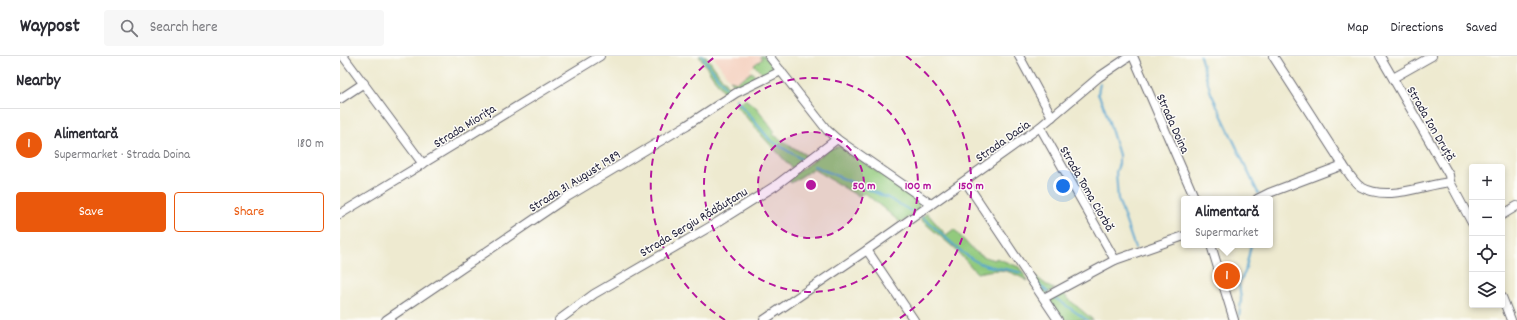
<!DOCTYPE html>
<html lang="en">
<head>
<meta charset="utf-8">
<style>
  body { margin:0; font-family:Dekko,sans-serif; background:#f7f7f7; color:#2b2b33 }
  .controls { position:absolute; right:12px; bottom:12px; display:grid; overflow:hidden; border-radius:4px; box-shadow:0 2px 6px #0003 }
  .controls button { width:36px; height:36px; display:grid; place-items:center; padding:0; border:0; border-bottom:1px solid #e1e1e2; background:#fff; color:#2b2b33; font:20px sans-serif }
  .you { position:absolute; left:723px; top:130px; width:14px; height:14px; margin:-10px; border:3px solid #fff; border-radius:50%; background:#1a73e8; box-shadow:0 0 0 6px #1a73e833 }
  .badge { display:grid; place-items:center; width:26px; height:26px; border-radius:50%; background:#ea580c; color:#fff; font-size:13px; font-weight:700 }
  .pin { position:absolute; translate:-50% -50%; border:2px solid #fff; box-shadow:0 1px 4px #0006 }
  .popup { position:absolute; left:841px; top:140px; width:92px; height:52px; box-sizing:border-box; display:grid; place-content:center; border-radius:4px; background:#fff; filter:drop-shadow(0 1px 3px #0005); font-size:13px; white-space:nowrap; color:#7c7c81 }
  .popup b { font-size:15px; color:#2b2b33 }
  .popup::after { content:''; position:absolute; left:50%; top:100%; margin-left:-8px; border:8px solid transparent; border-top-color:#fff }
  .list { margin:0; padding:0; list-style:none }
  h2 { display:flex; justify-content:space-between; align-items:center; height:52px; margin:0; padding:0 16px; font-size:17px }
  h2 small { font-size:13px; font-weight:400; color:#7c7c81 }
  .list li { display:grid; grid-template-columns:26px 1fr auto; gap:12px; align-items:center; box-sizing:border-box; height:72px; padding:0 16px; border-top:1px solid #e1e1e2 }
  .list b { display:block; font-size:15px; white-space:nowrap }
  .list p { margin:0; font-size:13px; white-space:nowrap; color:#7c7c81 }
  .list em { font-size:13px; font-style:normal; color:#7c7c81 }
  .actions { display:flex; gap:8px; padding:12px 16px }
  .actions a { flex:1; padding:9px 0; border:1px solid #ea580c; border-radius:4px; text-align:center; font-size:14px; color:#ea580c }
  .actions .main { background:#ea580c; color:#fff }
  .icon { flex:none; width:22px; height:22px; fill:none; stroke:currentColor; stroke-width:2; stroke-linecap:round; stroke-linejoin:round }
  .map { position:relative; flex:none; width:1177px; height:264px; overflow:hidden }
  header { display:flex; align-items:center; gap:24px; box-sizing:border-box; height:56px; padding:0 20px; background:#fff; border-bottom:1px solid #e1e1e2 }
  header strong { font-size:19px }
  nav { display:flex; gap:22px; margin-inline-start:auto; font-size:14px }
  .search { width:280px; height:36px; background:#f7f7f7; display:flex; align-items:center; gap:10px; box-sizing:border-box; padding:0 14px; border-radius:4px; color:#7c7c81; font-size:15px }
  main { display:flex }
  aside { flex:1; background:#fff }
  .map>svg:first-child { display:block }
  .built { fill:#f5d3c2 }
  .green { fill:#92ca7d; stroke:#5a765c }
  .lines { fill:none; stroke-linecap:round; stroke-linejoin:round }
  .stream { stroke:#56a6d1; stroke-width:2 }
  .street-casing { stroke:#69686f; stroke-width:10 }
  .street { stroke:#fff; stroke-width:8 }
  .ring { fill:none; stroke:#b5179e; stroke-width:2; stroke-dasharray:7 5 }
  .labels { text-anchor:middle; stroke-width:3; stroke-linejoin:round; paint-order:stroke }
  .street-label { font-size:13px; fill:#22223b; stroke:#fdfcf7 }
  .centre { fill:#b5179e; stroke:#fdfcf7; stroke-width:2 }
  .ring-label { font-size:12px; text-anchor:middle; font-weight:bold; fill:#b5179e; stroke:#fdfcf7; stroke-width:3; stroke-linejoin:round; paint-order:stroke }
</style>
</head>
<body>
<header>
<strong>Waypost</strong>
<div class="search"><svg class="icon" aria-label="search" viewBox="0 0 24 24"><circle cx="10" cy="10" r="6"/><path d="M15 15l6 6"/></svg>Search here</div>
<nav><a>Map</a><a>Directions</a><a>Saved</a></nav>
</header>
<main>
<aside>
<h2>Nearby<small></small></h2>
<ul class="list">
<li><span class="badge">1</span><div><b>Alimentară</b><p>Supermarket · Strada Doina</p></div><em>180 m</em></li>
</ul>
<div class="actions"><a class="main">Save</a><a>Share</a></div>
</aside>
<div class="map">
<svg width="1177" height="264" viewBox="0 0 1177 264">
  <rect width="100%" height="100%" fill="#fdfcf7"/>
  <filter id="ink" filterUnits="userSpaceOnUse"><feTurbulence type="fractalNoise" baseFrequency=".025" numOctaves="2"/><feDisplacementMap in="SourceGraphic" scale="8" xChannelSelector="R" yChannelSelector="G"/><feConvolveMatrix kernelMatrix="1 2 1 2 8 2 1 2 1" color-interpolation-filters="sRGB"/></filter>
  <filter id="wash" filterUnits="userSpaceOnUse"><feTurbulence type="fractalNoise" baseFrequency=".012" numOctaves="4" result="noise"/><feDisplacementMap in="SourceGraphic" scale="16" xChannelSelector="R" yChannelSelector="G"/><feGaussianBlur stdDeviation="0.9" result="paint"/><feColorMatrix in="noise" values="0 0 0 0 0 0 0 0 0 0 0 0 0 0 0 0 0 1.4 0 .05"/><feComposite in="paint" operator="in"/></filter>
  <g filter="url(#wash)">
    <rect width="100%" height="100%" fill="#eeead0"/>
    <polygon class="built" points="373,0 420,0 422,3 410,13 412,16 395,27 390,24"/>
    <g class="green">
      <polygon points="359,0 366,0 391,35 384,40 384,37"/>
      <polygon points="420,0 424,0 435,13 423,18 414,9 422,3"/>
      <polygon points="412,16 417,22 397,32 390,24 397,26"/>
      <polygon points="405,43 417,52 435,76 432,78 467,100 452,112 423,81 396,49"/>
      <polygon points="500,90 580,145 577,155 561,167 525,137 518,140 473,113 451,127 448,123 489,93"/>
      <path d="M587,157L606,179L614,173C628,188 634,200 655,204L656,202L679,211L688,225C666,213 662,212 637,217L614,192L580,163Z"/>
      <polygon points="688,215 711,232 715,233 705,239"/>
      <polygon points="723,235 726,241 753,264 722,264 709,245"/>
    </g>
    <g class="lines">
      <g class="stream">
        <polyline points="362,0 387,34"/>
        <polyline points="860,0 871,37 918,137"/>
        <polyline points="760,27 758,38 765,53 779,99 779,108 776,116 778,143 795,192"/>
        <polyline points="396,43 430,84 461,103"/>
        <polyline points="474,110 548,142 571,155"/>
        <path d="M582,161C600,174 622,201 642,208C655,213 669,212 681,217"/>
        <polyline points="698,228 708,236"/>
        <polyline points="715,242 747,264"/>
        <polyline points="899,261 901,244 899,227 905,216 911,189"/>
      </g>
    </g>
  </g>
  <g filter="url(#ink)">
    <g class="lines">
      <g class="street-casing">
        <g id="street">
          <polyline points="3,0 83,108"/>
          <polyline points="429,0 487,74 497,83 591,148"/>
          <polyline points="679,0 712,61"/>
          <polyline points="793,0 855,143"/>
          <polyline points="933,0 1003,109"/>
          <polyline points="1040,0 1109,119 1110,126 1132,167"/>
          <polyline points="1053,22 1092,0"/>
          <polyline points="0,43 24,27"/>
          <polyline points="700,71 775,204"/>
          <polyline points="625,125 718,264"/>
          <path d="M917,143L929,137L1003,109C1008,116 1014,127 1021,131C1048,146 1082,129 1110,126"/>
          <polyline points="0,158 260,0"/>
          <polyline points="1162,159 1177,150"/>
          <polyline points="871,189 894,264"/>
          <polyline points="527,194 574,264"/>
          <polyline points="1162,241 1171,264"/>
          <polyline points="704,242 775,204 844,180"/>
          <polyline points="46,264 227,141 347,69 396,37 441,15"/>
          <polyline points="219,264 254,238 373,169 435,130 497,83"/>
          <polyline points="424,264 527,194 700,71 759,21 790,0"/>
        </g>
      </g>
      <use href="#street" class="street"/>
    </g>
  </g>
  <circle cx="471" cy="129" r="53" fill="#b5179e" fill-opacity=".12"/>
  <g class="ring">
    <circle cx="471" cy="129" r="53"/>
    <circle cx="471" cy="129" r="107"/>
    <path d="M385 264A160 160 0 0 1 376 0M566 0A160 160 0 0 1 557 264"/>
  </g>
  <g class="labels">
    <g class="street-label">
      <text transform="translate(834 67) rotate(66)" y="5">Strada Doina</text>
      <text transform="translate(1092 67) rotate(60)" y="5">Strada Ion Druță</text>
      <text transform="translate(124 69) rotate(-32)" y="5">Strada Miorița</text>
      <text transform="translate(662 84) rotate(-35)" y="5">Strada Dacia</text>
      <text transform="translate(234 124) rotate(-32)" y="5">Strada 31 August 1989</text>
      <text transform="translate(748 132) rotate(60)" y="5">Strada Toma Ciorbă</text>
      <text transform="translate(353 165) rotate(-31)" y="5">Strada Sergiu Rădăuțanu</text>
    </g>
  </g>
  <circle cx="471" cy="129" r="6" class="centre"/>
  <g class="ring-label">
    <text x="524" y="133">50 m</text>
    <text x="578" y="133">100 m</text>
    <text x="631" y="133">150 m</text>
  </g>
</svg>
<div class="controls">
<button>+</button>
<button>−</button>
<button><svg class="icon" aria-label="locate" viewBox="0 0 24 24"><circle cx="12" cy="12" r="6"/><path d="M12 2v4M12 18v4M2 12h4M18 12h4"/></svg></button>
<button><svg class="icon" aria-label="layers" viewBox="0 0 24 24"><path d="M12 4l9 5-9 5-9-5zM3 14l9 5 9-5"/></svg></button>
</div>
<div class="you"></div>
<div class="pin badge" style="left:887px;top:220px">1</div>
<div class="popup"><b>Alimentară</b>Supermarket</div>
</div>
</main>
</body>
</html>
